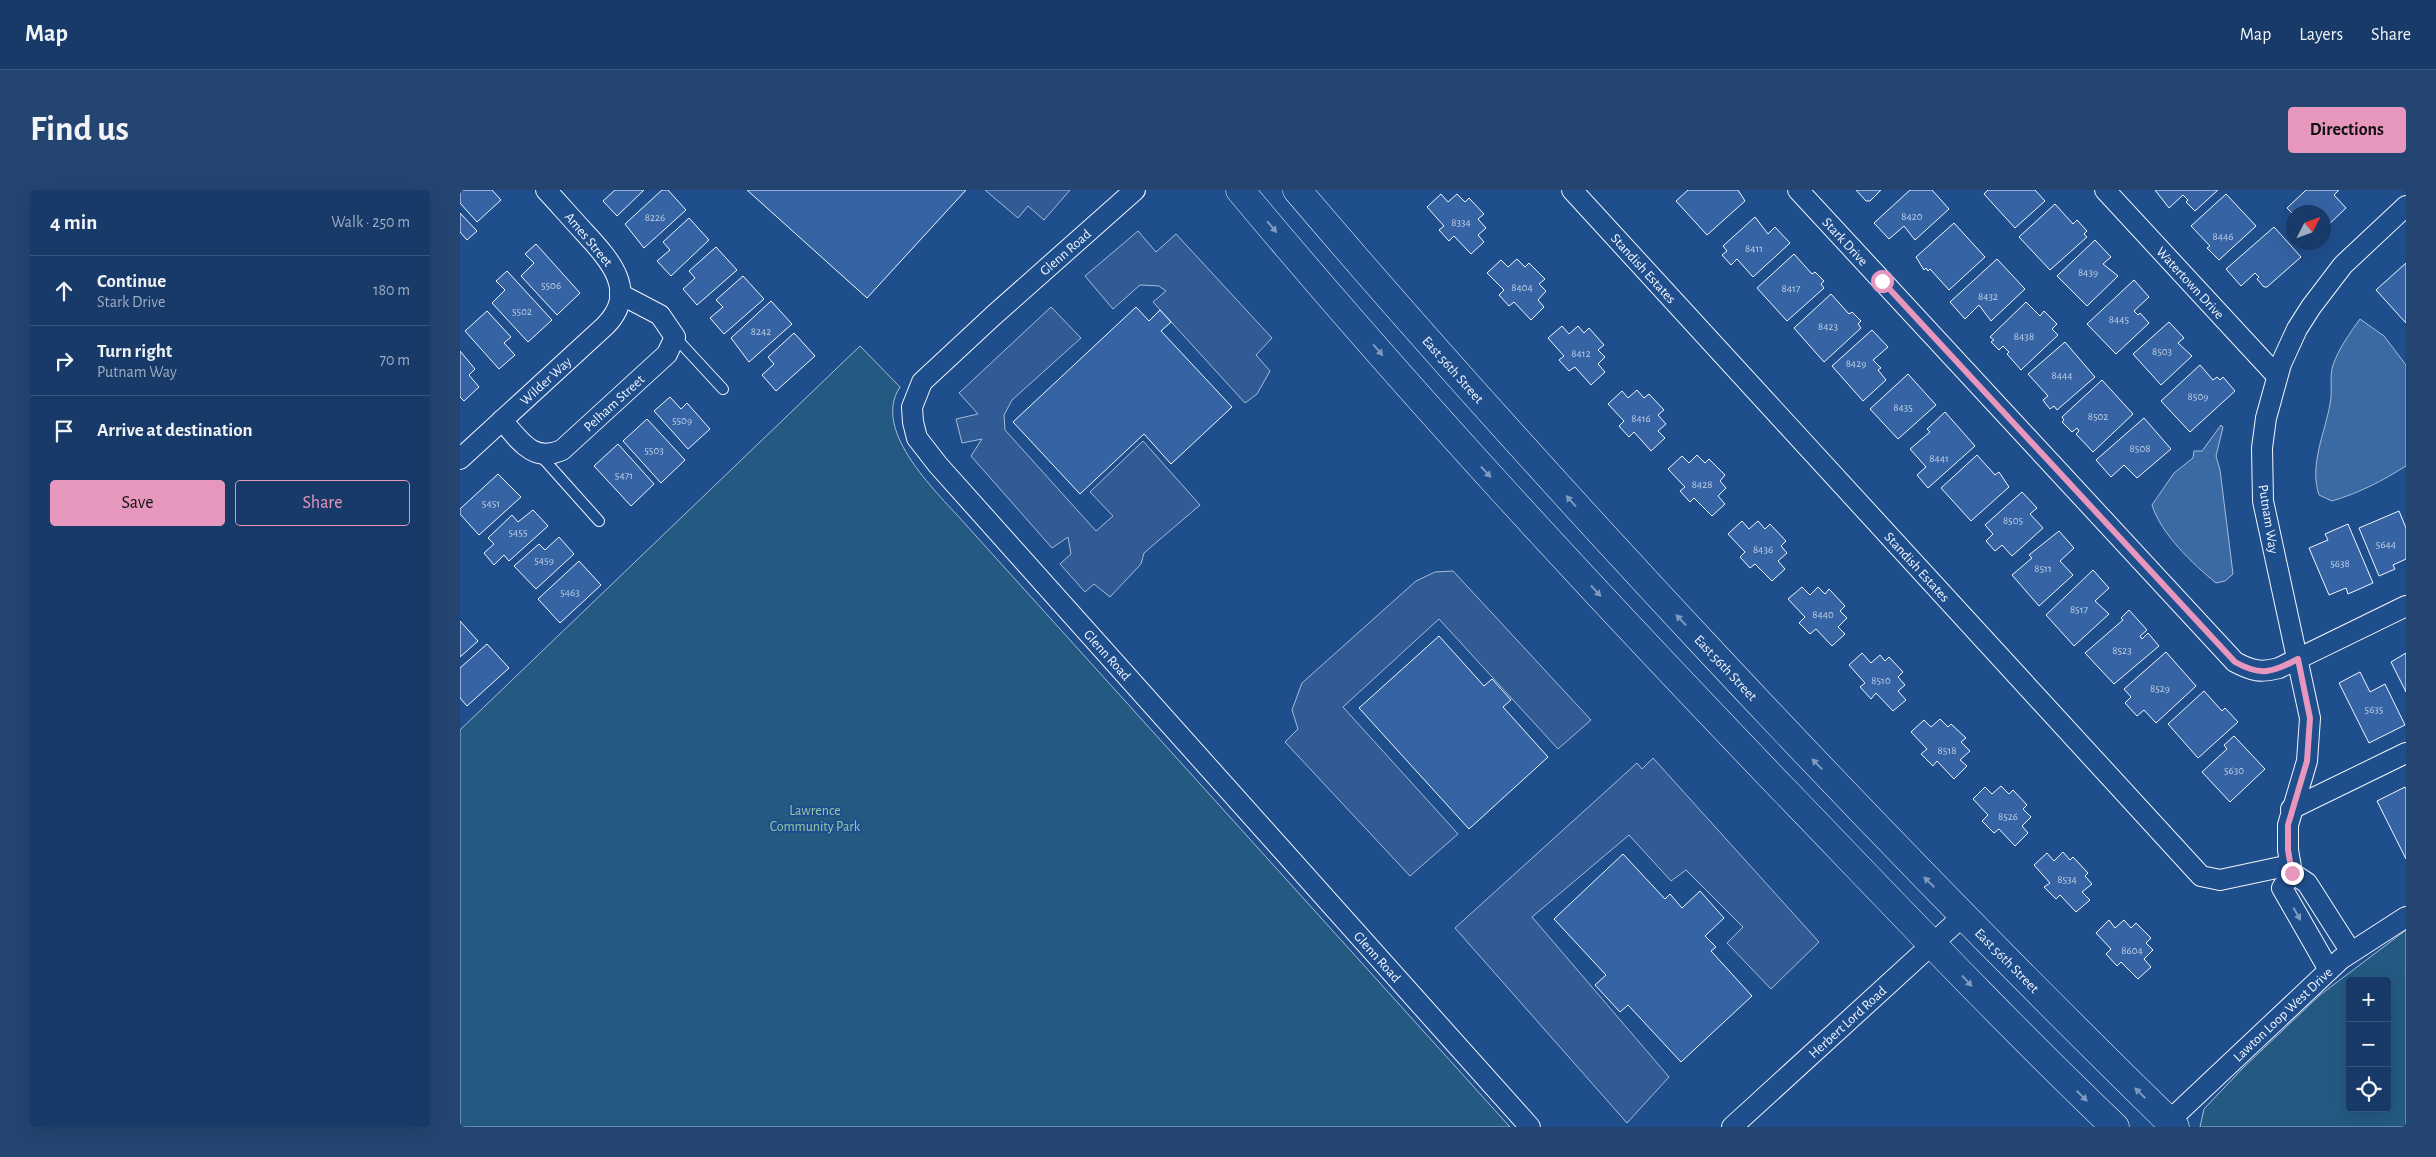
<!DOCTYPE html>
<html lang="en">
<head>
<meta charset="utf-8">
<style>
  body { margin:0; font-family:"Alegreya Sans",sans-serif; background:#244571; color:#f1f3f6 }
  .controls { position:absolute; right:15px; bottom:15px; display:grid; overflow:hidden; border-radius:5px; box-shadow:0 5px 20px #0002 }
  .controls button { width:45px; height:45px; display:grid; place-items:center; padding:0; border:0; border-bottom:1px solid #36547d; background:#173a69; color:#f1f3f6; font:25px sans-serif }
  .compass { position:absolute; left:1826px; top:15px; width:45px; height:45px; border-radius:50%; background:#173a69; box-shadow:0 5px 20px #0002; rotate:48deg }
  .stop { position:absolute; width:15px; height:15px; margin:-11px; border:4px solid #e797bd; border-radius:50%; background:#fff }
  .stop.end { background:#e797bd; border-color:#fff; box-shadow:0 1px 5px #0008 }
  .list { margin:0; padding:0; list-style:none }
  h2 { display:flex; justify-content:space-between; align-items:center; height:65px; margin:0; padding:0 20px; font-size:21px }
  h2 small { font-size:16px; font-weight:400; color:#9eadc0 }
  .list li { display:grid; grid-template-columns:32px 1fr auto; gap:15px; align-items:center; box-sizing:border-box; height:70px; padding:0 20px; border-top:1px solid #36547d }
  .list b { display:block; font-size:19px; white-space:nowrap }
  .list p { margin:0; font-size:16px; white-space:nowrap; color:#9eadc0 }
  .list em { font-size:16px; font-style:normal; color:#9eadc0 }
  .actions { display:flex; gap:10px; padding:15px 20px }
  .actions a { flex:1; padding:11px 0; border:1px solid #e797bd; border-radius:5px; text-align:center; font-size:18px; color:#e797bd }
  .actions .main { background:#e797bd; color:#111 }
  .icon { flex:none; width:28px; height:28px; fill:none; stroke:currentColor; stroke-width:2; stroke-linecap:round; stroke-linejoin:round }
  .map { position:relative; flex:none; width:1946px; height:937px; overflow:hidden; border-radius:5px }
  header { display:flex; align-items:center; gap:30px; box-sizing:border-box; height:70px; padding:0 25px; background:#173a69; border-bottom:1px solid #36547d }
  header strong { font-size:24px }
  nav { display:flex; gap:28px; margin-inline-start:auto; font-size:18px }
  .intro { display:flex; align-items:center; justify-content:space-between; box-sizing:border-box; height:120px; padding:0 30px }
  h1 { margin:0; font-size:35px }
  .button { padding:12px 22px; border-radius:5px; background:#e797bd; color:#111; font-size:18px; font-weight:700 }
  main { display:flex; gap:30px; padding:0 30px }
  aside { flex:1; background:#173a69; border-radius:5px; box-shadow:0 5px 20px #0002 }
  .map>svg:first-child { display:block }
  .green { fill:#245a82; stroke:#a8bbd7; fill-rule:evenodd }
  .parking { fill:#305b95; stroke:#a8bbd7 }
  .water { fill:#3b69a3; stroke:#a8bbd7 }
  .building { fill:#3563a3; stroke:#f2f6ff }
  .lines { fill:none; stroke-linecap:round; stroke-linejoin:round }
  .lane-casing { stroke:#f2f6ff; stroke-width:12 }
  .street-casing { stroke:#f2f6ff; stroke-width:22 }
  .primary-casing { stroke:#f2f6ff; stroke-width:29 }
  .lane { stroke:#1f4e8c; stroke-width:10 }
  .street { stroke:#1f4e8c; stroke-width:20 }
  .primary { stroke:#1f4e8c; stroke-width:28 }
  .oneway { fill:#7e9ac0 }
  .route { stroke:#e797bd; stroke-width:6 }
  .labels { text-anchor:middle; stroke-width:4; stroke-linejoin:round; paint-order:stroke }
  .number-label { font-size:11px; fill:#c3d1e8 }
  .street-label { font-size:14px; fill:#f2f6ff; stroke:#1f4e8c }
  .park-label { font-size:14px; fill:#97c8a6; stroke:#1f4e8c }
</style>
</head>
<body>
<header>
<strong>Map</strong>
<nav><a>Map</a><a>Layers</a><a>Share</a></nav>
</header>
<div class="intro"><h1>Find us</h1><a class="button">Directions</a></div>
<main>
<aside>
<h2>4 min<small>Walk · 250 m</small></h2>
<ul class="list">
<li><svg class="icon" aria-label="ahead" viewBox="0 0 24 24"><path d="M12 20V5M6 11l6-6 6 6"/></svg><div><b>Continue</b><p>Stark Drive</p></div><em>180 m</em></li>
<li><svg class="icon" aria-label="right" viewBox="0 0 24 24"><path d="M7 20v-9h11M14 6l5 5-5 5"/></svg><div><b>Turn right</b><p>Putnam Way</p></div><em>70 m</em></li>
<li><svg class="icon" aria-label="arrive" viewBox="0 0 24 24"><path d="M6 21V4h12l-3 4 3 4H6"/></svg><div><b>Arrive at destination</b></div></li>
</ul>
<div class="actions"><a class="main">Save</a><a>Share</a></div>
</aside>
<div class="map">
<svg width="1946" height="937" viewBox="0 0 1946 937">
  <rect width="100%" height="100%" fill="#1f4e8c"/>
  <g class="green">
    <path d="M400,156L440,197C410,242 480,305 507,336L1050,937H0V540Z"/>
    <path d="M1946,740V937H1740L1744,919L1782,879L1860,805ZM1890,791H1927V918H1890Z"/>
  </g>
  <g class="parking">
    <polygon points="525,0 610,0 584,30 568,16 558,28"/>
    <polygon points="678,41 696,62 716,44 812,148 796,165 810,181 797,204 785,213 693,112 706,101 699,96 680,95 653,119 625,86"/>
    <polygon points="591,117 621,148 552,210 544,225 545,240 636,341 653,326 630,302 683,251 740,315 684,363 681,374 650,407 634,394 625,402 600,374 611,364 608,347 592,358 511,266 522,249 502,253 496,229 518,224 499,203"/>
    <polygon points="993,381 1131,530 1098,559 979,429 883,517 998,644 950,686 825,552 838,539 832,520 842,493 956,391 975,382"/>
    <polygon points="1193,568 1359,752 1311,799 1267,753 1283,737 1226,680 1211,691 1169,645 1072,727 1209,887 1167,933 995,738 1177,573 1182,579"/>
  </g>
  <g class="water">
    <path d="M1900,129L1924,146L1946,175V276C1922,291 1899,303 1872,311L1859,305C1849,275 1865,243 1870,214C1873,201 1869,187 1873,175C1879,158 1890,143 1900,129Z"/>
    <path d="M1761,235L1763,237L1756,266L1760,280L1773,384L1765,391L1756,393C1733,374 1701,344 1692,315L1714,283L1733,268L1734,261H1742Z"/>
  </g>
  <g class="building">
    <polygon points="0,0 32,0 41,10 17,32 0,13"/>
    <polygon points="155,0 184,0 157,26 143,11"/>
    <polygon points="202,0 208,0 226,20 184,58 165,34"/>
    <polygon points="287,0 506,0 407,108"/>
    <polygon points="1228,0 1278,0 1285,11 1247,45 1216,11"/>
    <polygon points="1396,0 1421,0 1410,11 1406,11"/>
    <polygon points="1450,0 1472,0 1489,19 1455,50 1444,36 1429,49 1414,33"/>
    <polygon points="1528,0 1575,0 1585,11 1555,38 1524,4"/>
    <polygon points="1695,0 1758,0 1735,21 1726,12 1728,10 1723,5 1709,18"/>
    <polygon points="1846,0 1879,0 1874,5 1886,18 1864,39 1864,22 1834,22 1834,25 1827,18"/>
    <polygon points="981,4 988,12 997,4 1005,12 1009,8 1024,24 1018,29 1026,38 1018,45 1024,52 1011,64 994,46 989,51 979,40 984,36 967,17"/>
    <polygon points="1766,4 1796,36 1759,70 1747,58 1750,56 1731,36"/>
    <polygon points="1595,14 1613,34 1617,30 1627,41 1624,44 1627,47 1590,80 1559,47"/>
    <polygon points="0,23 17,41 7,50 0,42"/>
    <polygon points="1295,27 1308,44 1315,37 1330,53 1293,87 1277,69 1271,75 1262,65 1267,61 1263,56"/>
    <polygon points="229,28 249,50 211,86 197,71 210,60 203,52"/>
    <polygon points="1494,33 1525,67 1489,100 1470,79 1468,81 1466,78 1464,80 1456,67"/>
    <polygon points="1814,37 1841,67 1807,97 1804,97 1797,89 1799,87 1795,83 1781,96 1766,79"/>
    <polygon points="1635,50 1651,67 1643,74 1658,86 1627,116 1597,86"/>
    <polygon points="76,54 120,103 97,125 61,86 74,73 65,64"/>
    <polygon points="256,57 277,80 237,115 223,99 235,88 229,81"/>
    <polygon points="1334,64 1352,84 1355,82 1364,91 1361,94 1364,98 1327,131 1297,98"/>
    <polygon points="1057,69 1065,77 1069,73 1085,89 1079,94 1086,101 1078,110 1084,117 1071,130 1054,112 1049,116 1039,105 1044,100 1027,83 1041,70 1048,77"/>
    <polygon points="1537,69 1565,99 1531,131 1519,115 1505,129 1490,112"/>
    <polygon points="1946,73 1946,133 1916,100"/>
    <polygon points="47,81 92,130 68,152 32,113 45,100 36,91"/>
    <polygon points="283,86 304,109 264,144 250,128 263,117 256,110"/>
    <polygon points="1674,90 1689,107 1674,121 1678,125 1680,123 1689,133 1656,164 1627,134"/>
    <polygon points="1371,104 1389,124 1392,122 1401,131 1398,134 1401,138 1364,172 1334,138"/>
    <polygon points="311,111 332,134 289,172 271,148"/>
    <polygon points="1566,112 1580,126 1584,121 1597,134 1592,139 1598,145 1561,180 1547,164 1549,162 1543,156 1539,160 1531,152 1534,150 1530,147"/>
    <polygon points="676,117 689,131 700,120 711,132 701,141 772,217 711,274 684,244 620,304 553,232"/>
    <polygon points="27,121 51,147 44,153 55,165 39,179 5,141"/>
    <polygon points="1709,132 1724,148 1718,153 1732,166 1701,195 1673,164"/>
    <polygon points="1102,136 1109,144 1118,136 1124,143 1129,138 1144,155 1138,160 1145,167 1138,174 1145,182 1131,195 1115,177 1109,181 1099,170 1104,166 1088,148"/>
    <polygon points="1412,140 1428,157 1413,170 1421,178 1418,180 1426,190 1403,211 1372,176"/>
    <polygon points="334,143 355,166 316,201 302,185 314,174 308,167"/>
    <polygon points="1605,152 1635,187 1597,220 1594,216 1590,219 1585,213 1583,210 1588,206 1568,184"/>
    <polygon points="0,161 15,179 9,185 19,197 4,211 0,207"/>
    <polygon points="1740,175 1753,190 1757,187 1760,190 1763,187 1775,201 1730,242 1701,211"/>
    <polygon points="1448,184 1476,215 1438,249 1410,219"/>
    <polygon points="1642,190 1673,224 1633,262 1616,244 1619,241 1617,238 1612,242 1602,232 1604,230 1602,227"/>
    <polygon points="1177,200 1184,208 1189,204 1204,220 1198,225 1206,234 1198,241 1205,248 1191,261 1174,242 1169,247 1159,236 1164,231 1148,214 1162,201 1168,208"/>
    <polygon points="210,207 221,219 227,213 250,239 228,259 194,221"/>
    <polygon points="1485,222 1515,256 1468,298 1457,285 1466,277 1450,259 1470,242 1467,239"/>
    <polygon points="1684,228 1711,259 1677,288 1664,275 1651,287 1636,270"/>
    <polygon points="187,229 225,270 201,293 163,251"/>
    <polygon points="158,254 194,294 171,316 134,276"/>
    <polygon points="1237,265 1245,273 1249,269 1265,285 1260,291 1266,298 1258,306 1265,314 1252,326 1234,308 1230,312 1220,301 1225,297 1208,279 1222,266 1229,273"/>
    <polygon points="1517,265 1535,285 1539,282 1549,297 1511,331 1481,298"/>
    <polygon points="38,284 61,307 19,345 0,324 0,319"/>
    <polygon points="1562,302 1577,318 1570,324 1583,338 1552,366 1542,355 1535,361 1526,351 1533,344 1525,335"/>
    <polygon points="73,320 88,336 49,371 44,365 34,375 24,363 34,354 28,348 52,325 58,332"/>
    <polygon points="1939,321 1946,338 1946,369 1933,375 1935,379 1919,386 1899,338"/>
    <polygon points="1282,331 1289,339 1298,331 1305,339 1310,334 1326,351 1321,356 1327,363 1318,371 1325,379 1312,391 1295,374 1290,378 1280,367 1285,362 1268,344"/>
    <polygon points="1888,334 1913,393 1888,404 1886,398 1869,405 1849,358 1868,350 1865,344"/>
    <polygon points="1599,341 1614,358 1600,371 1613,385 1579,416 1552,385 1572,368 1569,365"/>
    <polygon points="99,347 114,364 76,399 54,376 79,354 85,360"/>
    <polygon points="119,371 141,395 100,433 78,409"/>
    <polygon points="1633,380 1649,398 1635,411 1649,424 1614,456 1586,425"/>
    <polygon points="1342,397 1350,405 1358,397 1365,404 1369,399 1385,416 1380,421 1387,428 1378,437 1385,444 1372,456 1356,439 1350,444 1339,433 1345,427 1328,409"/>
    <polygon points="1669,420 1687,440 1680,446 1682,449 1688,443 1699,456 1654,494 1625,463 1663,430 1661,428"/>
    <polygon points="0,431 18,451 0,467"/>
    <polygon points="979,446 1024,496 1032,489 1051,510 1043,517 1088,567 1009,639 899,518"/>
    <polygon points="27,454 49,478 7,516 0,508 0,478"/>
    <polygon points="1706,462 1736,496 1696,533 1684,520 1677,526 1665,513 1671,507 1664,499"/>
    <polygon points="1402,463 1411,473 1420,465 1425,471 1429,467 1443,482 1438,487 1445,495 1438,501 1446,510 1433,521 1416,503 1411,509 1400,497 1405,493 1389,475"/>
    <polygon points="1946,463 1946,502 1931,472"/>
    <polygon points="1900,482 1910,502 1925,494 1945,535 1909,553 1879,493"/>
    <polygon points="1744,501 1762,521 1765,518 1778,532 1738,568 1708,534"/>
    <polygon points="1480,529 1488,537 1491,534 1506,548 1501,552 1510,561 1500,570 1507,576 1494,589 1477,571 1473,576 1461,564 1467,559 1451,542 1464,530 1471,537"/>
    <polygon points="1774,546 1805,579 1770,612 1742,582 1767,559 1764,555"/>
    <polygon points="1541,596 1549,604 1553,600 1567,615 1563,619 1571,627 1562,636 1568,643 1555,656 1539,639 1534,643 1522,631 1528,625 1513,609 1525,597 1532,604"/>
    <polygon points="1945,597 1946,599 1946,669 1917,611"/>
    <polygon points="1603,662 1610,670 1613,667 1628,683 1625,686 1632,694 1622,702 1630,710 1616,722 1600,705 1596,709 1584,697 1590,693 1574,675 1587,663 1594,671"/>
    <polygon points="1163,664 1205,709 1210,704 1222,718 1240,701 1264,728 1245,746 1256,757 1251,761 1292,806 1221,872 1168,815 1160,822 1135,795 1146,785 1094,729"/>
    <polygon points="1649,730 1655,738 1664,730 1671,738 1676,733 1691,748 1686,753 1693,760 1684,769 1691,777 1678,789 1661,772 1657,776 1646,764 1651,759 1636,743"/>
  </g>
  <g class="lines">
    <g class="lane-casing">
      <g id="lane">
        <polyline points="215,147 263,199"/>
        <polyline points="80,265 139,331"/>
      </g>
    </g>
    <g class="street-casing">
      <g id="street">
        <path id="s1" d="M675,0L533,126L462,192L452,217L453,232L457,248L478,275L1070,937"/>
        <path id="s2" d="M1112,0L1741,686L1760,690L1830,675"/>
        <path id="s3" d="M1338,0L1775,472C1792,481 1801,483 1819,478L1946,416"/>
        <path id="s4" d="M1645,0L1817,186"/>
        <path id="s5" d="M42,230C60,251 73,273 102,260L207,164L215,147L200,125L160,104"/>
        <path id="s6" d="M0,269L145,136C179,102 150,70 125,43C112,29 99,14 86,0"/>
        <polyline points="1831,619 1946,563"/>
        <polyline points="1832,683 1822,698 1869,780"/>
        <polyline points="1891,762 1847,693 1832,683 1828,660 1828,635 1847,571 1850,528 1803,311 1802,258 1806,228 1821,174 1837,139 1851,117 1883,75 1946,16"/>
        <path id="s7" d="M1709,931L1881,769L1946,727"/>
        <path id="s8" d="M1272,937L1503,726"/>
      </g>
    </g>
    <g class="primary-casing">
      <g id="primary">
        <path d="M780,0C952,206 1135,403 1321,597C1431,711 1540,827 1655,937"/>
        <path id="s9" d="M837,0C968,154 1104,304 1242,452C1396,617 1553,779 1715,937"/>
      </g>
    </g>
    <use href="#lane" class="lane"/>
    <use href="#street" class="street"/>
    <use href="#primary" class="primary"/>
  </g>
  <defs><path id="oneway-solid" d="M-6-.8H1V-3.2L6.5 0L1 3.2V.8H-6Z" transform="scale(1.25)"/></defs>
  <g class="oneway">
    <use href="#oneway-solid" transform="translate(812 37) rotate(50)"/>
    <use href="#oneway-solid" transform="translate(918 160) rotate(49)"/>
    <use href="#oneway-solid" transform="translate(1026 282) rotate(47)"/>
    <use href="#oneway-solid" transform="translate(1111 311) rotate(-132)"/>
    <use href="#oneway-solid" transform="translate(1136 401) rotate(47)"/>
    <use href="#oneway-solid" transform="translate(1221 430) rotate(-133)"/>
    <use href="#oneway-solid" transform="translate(1357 574) rotate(-134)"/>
    <use href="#oneway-solid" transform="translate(1469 692) rotate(-135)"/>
    <use href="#oneway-solid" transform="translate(1837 724) rotate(60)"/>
    <use href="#oneway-solid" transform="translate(1507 791) rotate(47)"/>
    <use href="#oneway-solid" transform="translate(1680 903) rotate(-136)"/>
    <use href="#oneway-solid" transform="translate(1622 906) rotate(44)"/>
  </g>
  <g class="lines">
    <path class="route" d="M1422,91L1775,472C1802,487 1812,482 1838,469L1850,528L1847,571L1828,635V660L1832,683"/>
  </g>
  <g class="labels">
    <g class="number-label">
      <text x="1452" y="30">8420</text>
      <text x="195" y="31">8226</text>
      <text x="1001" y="36">8334</text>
      <text x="1763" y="50">8446</text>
      <text x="1294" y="62">8411</text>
      <text x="1628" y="86">8439</text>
      <text x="91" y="99">5506</text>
      <text x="1062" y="101">8404</text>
      <text x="1331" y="102">8417</text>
      <text x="1528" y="110">8432</text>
      <text x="62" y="125">5502</text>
      <text x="1659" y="133">8445</text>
      <text x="1368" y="140">8423</text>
      <text x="301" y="145">8242</text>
      <text x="1564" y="150">8438</text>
      <text x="1702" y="165">8503</text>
      <text x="1121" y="167">8412</text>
      <text x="1396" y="177">8429</text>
      <text x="1602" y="189">8444</text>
      <text x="1738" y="210">8509</text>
      <text x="1443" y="221">8435</text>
      <text x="1638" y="230">8502</text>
      <text x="1181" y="232">8416</text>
      <text x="222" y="234">5509</text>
      <text x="1680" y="262">8508</text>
      <text x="194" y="264">5503</text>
      <text x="1479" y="272">8441</text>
      <text x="164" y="289">5471</text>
      <text x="1242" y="298">8428</text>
      <text x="31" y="317">5451</text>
      <text x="1553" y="334">8505</text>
      <text x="58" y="346">5455</text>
      <text x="1926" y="358">5644</text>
      <text x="1303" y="363">8436</text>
      <text x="84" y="374">5459</text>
      <text x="1880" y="377">5638</text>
      <text x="1583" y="382">8511</text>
      <text x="110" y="406">5463</text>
      <text x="1619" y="423">8517</text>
      <text x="1363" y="428">8440</text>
      <text x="1662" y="464">8523</text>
      <text x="1421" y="494">8510</text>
      <text x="1700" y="502">8529</text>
      <text x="1914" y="523">5635</text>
      <text x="1487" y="564">8518</text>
      <text x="1774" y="584">5630</text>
      <text x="1548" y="630">8526</text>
      <text x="1607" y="693">8534</text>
      <text x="1672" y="764">8604</text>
    </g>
    <g class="street-label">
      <text transform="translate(129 49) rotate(50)" y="5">Ames Street</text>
      <text dy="5" stroke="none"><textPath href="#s3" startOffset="70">Stark Drive</textPath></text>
      <text transform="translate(605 62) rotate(-41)" y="5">Glenn Road</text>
      <text dy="5" stroke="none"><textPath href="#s2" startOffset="106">Standish Estates</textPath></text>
      <text dy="5" stroke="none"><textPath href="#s4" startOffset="126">Watertown Drive</textPath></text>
      <text dy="5" stroke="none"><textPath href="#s9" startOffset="238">East 56th Street</textPath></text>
      <text dy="5" stroke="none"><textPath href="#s6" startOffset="116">Wilder Way</textPath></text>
      <text dy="5" stroke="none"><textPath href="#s5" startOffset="144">Pelham Street</textPath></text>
      <text transform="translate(1809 329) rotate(81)" y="5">Putnam Way</text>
      <text dy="5" stroke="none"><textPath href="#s2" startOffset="511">Standish Estates</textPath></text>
      <text dy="5" stroke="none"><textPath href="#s1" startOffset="634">Glenn Road</textPath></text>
      <text dy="5" stroke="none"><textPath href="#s9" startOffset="642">East 56th Street</textPath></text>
      <text dy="5" stroke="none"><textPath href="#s1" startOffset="1039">Glenn Road</textPath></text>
      <text dy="5" stroke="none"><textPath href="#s9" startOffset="1048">East 56th Street</textPath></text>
      <text dy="5" stroke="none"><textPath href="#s7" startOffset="156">Lawton Loop West Drive</textPath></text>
      <text dy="5" stroke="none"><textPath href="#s8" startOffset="156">Herbert Lord Road</textPath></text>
    </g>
    <g class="park-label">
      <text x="355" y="625">Lawrence<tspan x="355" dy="16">Community Park</tspan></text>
    </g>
  </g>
</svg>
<div class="controls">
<button>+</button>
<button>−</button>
<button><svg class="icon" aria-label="locate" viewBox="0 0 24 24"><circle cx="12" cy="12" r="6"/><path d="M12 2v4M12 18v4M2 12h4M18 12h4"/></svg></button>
</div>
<svg class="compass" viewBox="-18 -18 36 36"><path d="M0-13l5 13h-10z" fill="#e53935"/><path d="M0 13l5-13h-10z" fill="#9eadc0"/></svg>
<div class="stop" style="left:1422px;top:91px"></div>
<div class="stop end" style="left:1832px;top:683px"></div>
</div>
</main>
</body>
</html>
